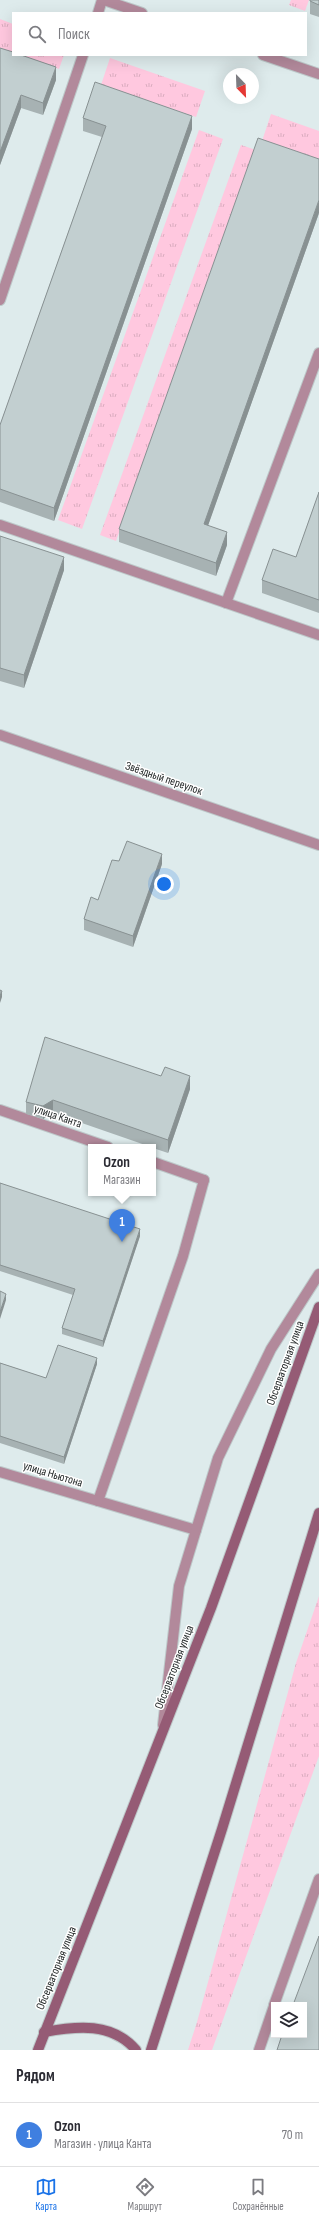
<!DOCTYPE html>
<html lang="ru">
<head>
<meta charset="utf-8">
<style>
  body { margin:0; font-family:"Sofia Sans Condensed",sans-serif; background:#f7f7f7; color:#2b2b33 }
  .controls { position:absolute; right:12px; bottom:12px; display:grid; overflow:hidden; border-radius:0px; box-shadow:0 4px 16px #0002 }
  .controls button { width:36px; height:36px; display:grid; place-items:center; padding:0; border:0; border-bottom:1px solid #e1e1e2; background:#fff; color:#2b2b33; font:20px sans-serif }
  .compass { position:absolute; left:223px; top:68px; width:36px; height:36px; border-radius:50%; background:#fff; box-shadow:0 4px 16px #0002; rotate:157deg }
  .you { position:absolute; left:164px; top:884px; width:14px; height:14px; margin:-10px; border:3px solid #fff; border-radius:50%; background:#1a73e8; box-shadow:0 0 0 6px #1a73e833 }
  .badge { display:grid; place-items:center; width:26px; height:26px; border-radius:50%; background:#1a73e8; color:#fff; font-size:13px; font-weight:700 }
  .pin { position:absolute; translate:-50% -33px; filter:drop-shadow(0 1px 2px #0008) }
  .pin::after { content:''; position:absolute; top:21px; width:14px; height:12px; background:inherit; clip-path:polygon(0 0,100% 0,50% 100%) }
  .popup { position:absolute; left:88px; top:1144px; width:68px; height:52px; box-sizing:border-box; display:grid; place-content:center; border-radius:0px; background:#fff; filter:drop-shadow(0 1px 3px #0005); font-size:13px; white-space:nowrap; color:#7c7c81 }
  .popup b { font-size:15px; color:#2b2b33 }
  .popup::after { content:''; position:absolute; left:50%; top:100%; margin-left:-8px; border:8px solid transparent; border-top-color:#fff }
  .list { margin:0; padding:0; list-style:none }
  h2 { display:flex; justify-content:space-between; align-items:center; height:52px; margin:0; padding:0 16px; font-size:17px }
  h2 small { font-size:13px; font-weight:400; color:#7c7c81 }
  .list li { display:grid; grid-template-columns:26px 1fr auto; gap:12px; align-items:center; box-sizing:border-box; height:64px; padding:0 16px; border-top:1px solid #e1e1e2 }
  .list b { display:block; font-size:15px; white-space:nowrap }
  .list p { margin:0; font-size:13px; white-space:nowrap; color:#7c7c81 }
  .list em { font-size:13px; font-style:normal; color:#7c7c81 }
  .icon { flex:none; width:22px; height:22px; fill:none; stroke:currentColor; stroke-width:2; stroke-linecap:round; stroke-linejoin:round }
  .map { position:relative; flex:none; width:319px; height:2050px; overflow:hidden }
  .search { position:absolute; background:#fff; box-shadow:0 4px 16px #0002; left:12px; right:12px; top:12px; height:44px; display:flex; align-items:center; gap:10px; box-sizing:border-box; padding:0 14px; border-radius:0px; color:#7c7c81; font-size:15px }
  .sheet { height:116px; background:#fff }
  nav { display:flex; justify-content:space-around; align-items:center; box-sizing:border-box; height:56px; border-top:1px solid #e1e1e2; background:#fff; font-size:11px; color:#7c7c81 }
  nav a { display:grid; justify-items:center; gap:2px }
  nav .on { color:#1a73e8 }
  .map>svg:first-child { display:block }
  .grass { fill:url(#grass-tufts) }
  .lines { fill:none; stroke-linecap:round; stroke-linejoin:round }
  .lane-casing { stroke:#bdc8c9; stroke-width:12 }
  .street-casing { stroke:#bdc8c9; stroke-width:12 }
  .secondary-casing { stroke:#bdc8c9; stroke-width:12 }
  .lane { stroke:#b2899b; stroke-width:10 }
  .street { stroke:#b2899b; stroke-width:10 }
  .secondary { stroke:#955b75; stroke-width:10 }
  .wall { fill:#a7b2b3 }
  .shaded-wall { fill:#889192 }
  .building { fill:#c2cfd0; stroke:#889192 }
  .labels { text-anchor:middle; stroke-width:3; stroke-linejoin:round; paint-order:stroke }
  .street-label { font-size:12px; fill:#242929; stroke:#fff }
</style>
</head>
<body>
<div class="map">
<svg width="319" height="2050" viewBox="0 0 319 2050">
  <defs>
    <pattern id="grass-tufts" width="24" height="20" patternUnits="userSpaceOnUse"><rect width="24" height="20" fill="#ffc8df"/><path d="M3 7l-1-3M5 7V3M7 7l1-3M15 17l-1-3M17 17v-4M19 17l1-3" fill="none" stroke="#daacbf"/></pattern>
  </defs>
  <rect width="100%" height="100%" fill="#deebec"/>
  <g class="grass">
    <polygon points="291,0 309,0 305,11 289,5"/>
    <polygon points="0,19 13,24 13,53 0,49"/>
    <polygon points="18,55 64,55 59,69"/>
    <polygon points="110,58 205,91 196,117 101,85"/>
    <polygon points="271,114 319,131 319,160 262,141"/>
    <polygon points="199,130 223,139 82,529 58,520"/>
    <polygon points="241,145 256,150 116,541 100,535"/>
    <polygon points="319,1596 319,1756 212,2050 188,2050 197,2022 296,1663"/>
  </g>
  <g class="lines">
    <g class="lane-casing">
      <g id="lane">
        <polyline points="98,13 102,0"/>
        <polyline points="0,300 83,55"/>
        <polyline points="0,525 319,635"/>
        <polyline points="226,603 319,353"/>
        <polyline points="196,1530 98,1501 183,1256 204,1180"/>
        <polyline points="163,1725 179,1586 218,1458 271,1349 319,1274"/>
        <polyline points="274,2005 319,1879"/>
        <polyline points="259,2050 274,2006"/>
      </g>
    </g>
    <g class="street-casing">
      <g id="street">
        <polyline points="104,0 142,13"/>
        <polyline points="263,55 319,74"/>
        <polyline points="0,735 319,845"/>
        <polyline points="0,1110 108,1147"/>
        <polyline points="153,1162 204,1180"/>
        <polyline points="0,1472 98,1501"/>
      </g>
    </g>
    <g class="secondary-casing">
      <g id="secondary">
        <path d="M44,2032C77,2026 112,2022 136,2050"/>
        <polyline points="38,2050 211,1608 319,1307"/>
        <polyline points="151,2050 222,1829 319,1513"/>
      </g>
    </g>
    <use href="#lane" class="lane"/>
    <use href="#street" class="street"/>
    <use href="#secondary" class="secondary"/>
  </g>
  <g class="wall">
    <polygon points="319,0 319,17 310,14 310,1"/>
    <polygon points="0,48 56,80 43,115 21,108 0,165"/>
    <polygon points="83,118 192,129 54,521 0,502 0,425 102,137 83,131"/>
    <polygon points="319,213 208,525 227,545 216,576 119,542 119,529"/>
    <polygon points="319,492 319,613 262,593 262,580 296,557"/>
    <polygon points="0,536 64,570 24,688 0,681"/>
    <polygon points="162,864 133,947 84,930 84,919 98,900"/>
    <polygon points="190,1089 168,1153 153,1148 153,1147 151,1147 53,1113 43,1119 26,1114 26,1102"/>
    <polygon points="0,1183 140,1236 103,1347 62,1334 62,1328 73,1295 0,1271"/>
    <polygon points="0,1363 46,1378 97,1364 64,1464 0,1443"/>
  </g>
  <g class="shaded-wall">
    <polygon points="56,67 56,80 43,115 43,103"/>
    <polygon points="21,95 21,108 0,165 0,152"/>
    <polygon points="192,116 192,129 54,521 54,508"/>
    <polygon points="319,200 319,213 204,537 204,524"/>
    <polygon points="227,532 227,545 216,576 216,563"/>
    <polygon points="64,557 64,570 24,688 24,675"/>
    <polygon points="162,854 162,864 133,947 133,936"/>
    <polygon points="2,991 2,997 0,1003 0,996"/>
    <polygon points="190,1076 190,1089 168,1153 168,1140"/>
    <polygon points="53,1100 53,1113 43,1119 43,1106"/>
    <polygon points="140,1229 140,1236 103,1347 103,1341"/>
    <polygon points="6,1294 6,1300 0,1319 0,1312"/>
    <polygon points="97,1358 97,1364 64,1464 64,1457"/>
  </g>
  <g class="building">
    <polygon points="310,0 319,0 319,5 310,1"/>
    <polygon points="0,48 13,52 13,55 21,55 56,67 43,103 21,95 0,152"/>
    <polygon points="95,82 192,116 54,508 0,489 0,425 106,126 83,118"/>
    <polygon points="258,138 319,159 319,200 204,524 227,532 216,563 119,529"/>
    <polygon points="319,492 319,600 262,580 273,549 296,557"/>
    <polygon points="0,536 64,557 24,675 0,668"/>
    <polygon points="127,841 162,854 133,936 84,919 91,897 98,900 112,860 119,861"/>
    <polygon points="0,990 2,991 0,996"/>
    <polygon points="45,1037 161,1076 165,1067 190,1076 168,1140 53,1100 43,1106 26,1102"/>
    <polygon points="0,1183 140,1229 103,1341 62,1328 75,1289 0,1265"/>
    <polygon points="0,1291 6,1294 0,1312"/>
    <polygon points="58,1345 97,1358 64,1457 0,1436 0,1363 46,1378"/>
    <polygon points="319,1936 319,2050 277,2050 282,2035 304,2035 304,2005 293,2005"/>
  </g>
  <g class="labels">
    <g class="street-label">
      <text transform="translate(164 778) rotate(19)" y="4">Звёздный переулок</text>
      <text transform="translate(58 1116) rotate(19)" y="4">улица Канта</text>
      <text transform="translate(285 1363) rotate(-70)" y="4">Обсерваторная улица</text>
      <text transform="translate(53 1474) rotate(17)" y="4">улица Ньютона</text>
      <text transform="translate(174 1667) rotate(-69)" y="4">Обсерваторная улица</text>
      <text transform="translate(56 1968) rotate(-68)" y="4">Обсерваторная улица</text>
    </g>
  </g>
</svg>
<div class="controls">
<button><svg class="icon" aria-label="layers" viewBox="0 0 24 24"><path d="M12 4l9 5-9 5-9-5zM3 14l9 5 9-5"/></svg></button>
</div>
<svg class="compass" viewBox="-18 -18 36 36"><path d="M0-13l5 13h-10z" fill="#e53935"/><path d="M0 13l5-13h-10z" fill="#7c7c81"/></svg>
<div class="you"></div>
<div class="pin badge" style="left:122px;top:1242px;background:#3f7fe0">1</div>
<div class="popup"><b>Ozon</b>Магазин</div>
<div class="search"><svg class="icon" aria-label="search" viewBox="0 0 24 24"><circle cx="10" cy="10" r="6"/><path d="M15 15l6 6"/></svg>Поиск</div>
</div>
<section class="sheet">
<h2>Рядом<small></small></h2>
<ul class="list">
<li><span class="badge" style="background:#3f7fe0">1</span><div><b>Ozon</b><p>Магазин · улица Канта</p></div><em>70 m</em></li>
</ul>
</section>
<nav>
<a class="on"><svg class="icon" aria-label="map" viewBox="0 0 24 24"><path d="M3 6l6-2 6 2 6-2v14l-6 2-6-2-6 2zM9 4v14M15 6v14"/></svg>Карта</a>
<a><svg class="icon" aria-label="directions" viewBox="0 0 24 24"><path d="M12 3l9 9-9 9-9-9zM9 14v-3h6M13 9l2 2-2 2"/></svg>Маршрут</a>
<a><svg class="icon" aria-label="saved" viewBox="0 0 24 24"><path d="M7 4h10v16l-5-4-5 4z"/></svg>Сохранённые</a>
</nav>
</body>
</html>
